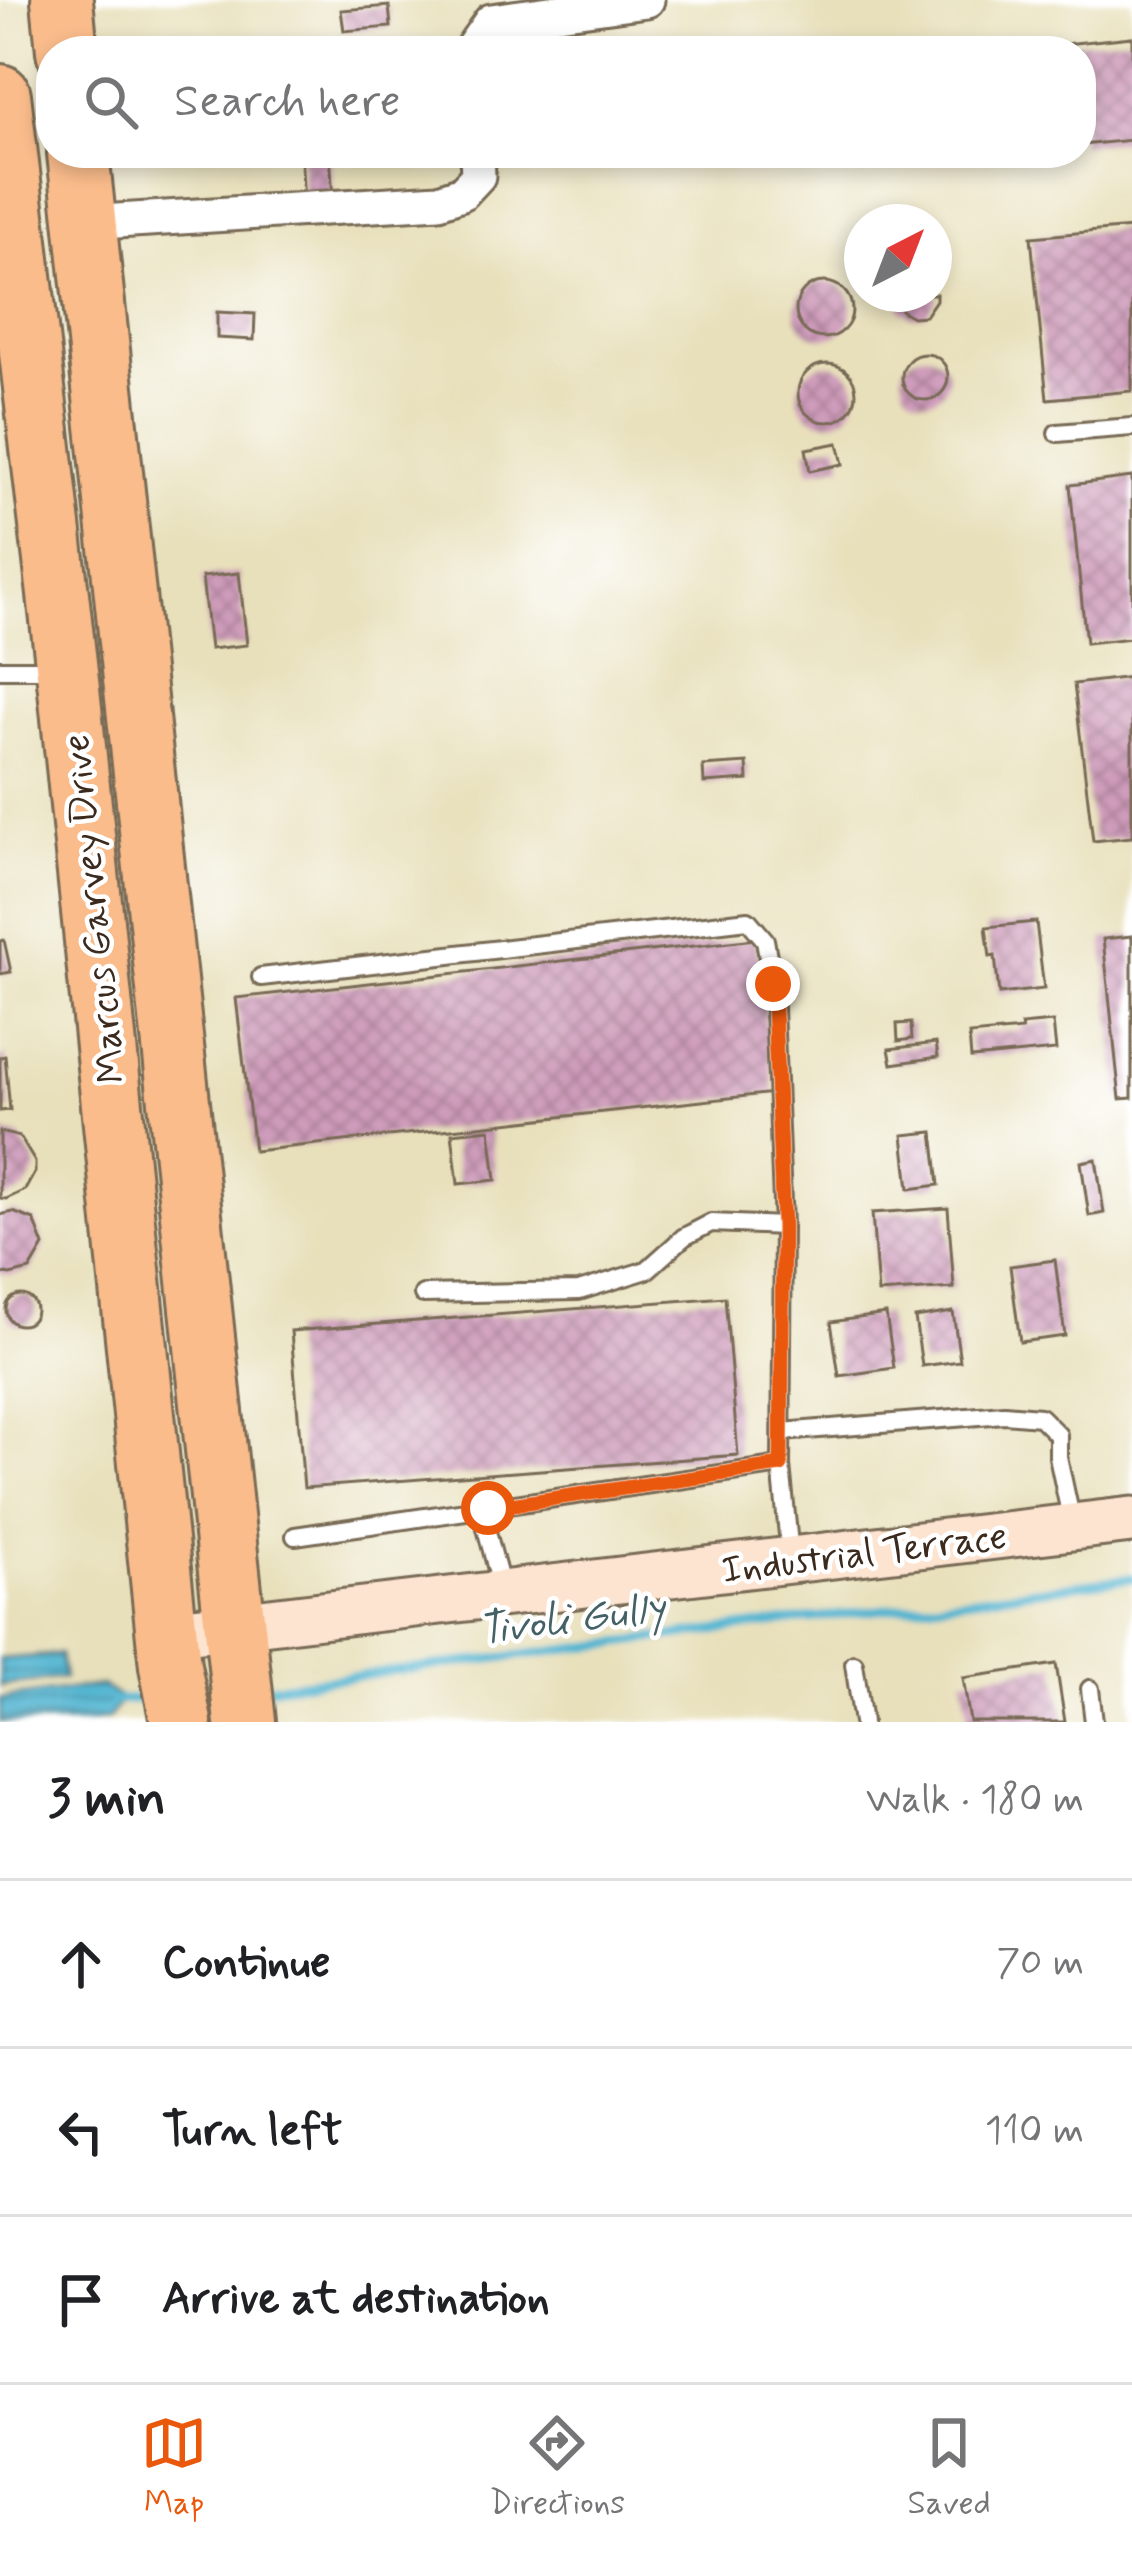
<!DOCTYPE html>
<html lang="en">
<head>
<meta charset="utf-8">
<style>
  body { margin:0; font-family:Mynerve,sans-serif; background:#f6f6f6; color:#202124 }
  .compass { position:absolute; left:844px; top:204px; width:108px; height:108px; border-radius:50%; background:#fff; box-shadow:0 6px 18px #0003; rotate:42deg }
  .stop { position:absolute; width:36px; height:36px; margin:-27px; border:9px solid #ea580c; border-radius:50%; background:#fff }
  .stop.end { background:#ea580c; border-color:#fff; box-shadow:0 3px 12px #0008 }
  .list { margin:0; padding:0; list-style:none }
  h2 { display:flex; justify-content:space-between; align-items:center; height:156px; margin:0; padding:0 48px; font-size:51px }
  h2 small { font-size:39px; font-weight:400; color:#757577 }
  .list li { display:grid; grid-template-columns:78px 1fr auto; gap:36px; align-items:center; box-sizing:border-box; height:168px; padding:0 48px; border-top:3px solid #e0e0e0 }
  .list b { display:block; font-size:45px; white-space:nowrap }
  .list em { font-size:39px; font-style:normal; color:#757577 }
  .icon { flex:none; width:66px; height:66px; fill:none; stroke:currentColor; stroke-width:2; stroke-linecap:round; stroke-linejoin:round }
  .map { position:relative; flex:none; width:1132px; height:1722px; overflow:hidden }
  .search { position:absolute; background:#fff; box-shadow:0 6px 18px #0003; left:36px; right:36px; top:36px; height:132px; display:flex; align-items:center; gap:30px; box-sizing:border-box; padding:0 42px; border-radius:48px; color:#757577; font-size:45px }
  .sheet { height:660px; background:#fff }
  nav { display:flex; justify-content:space-around; align-items:center; box-sizing:border-box; height:168px; border-top:3px solid #e0e0e0; background:#fff; font-size:33px; color:#757577 }
  nav a { display:grid; justify-items:center; gap:6px }
  nav .on { color:#ea580c }
  .map>svg:first-child { display:block }
  .water { fill:url(#water-rules); stroke:#467078; stroke-width:3 }
  .lines { fill:none; stroke-linecap:round; stroke-linejoin:round }
  .stream { stroke:#52b5d1; stroke-width:9 }
  .building { fill:url(#building-cross-hatch) }
  .lane-casing { stroke:#786a55; stroke-width:22 }
  .street-casing { stroke:#786a55; stroke-width:39 }
  .secondary-casing { stroke:#786a55; stroke-width:51 }
  .highway-casing { stroke:#786a55; stroke-width:66 }
  .lane { stroke:#fff; stroke-width:16 }
  .street { stroke:#fff; stroke-width:33 }
  .secondary { stroke:#fde4d1; stroke-width:45 }
  .highway { stroke:#fabc8b; stroke-width:60 }
  .route { stroke:#ea580c; stroke-width:15 }
  .labels { text-anchor:middle; stroke-width:9; stroke-linejoin:round; paint-order:stroke }
  .street-label { font-size:39px; fill:#3b2a1e; stroke:#fff }
  .water-label { font-size:42px; font-style:italic; fill:#446266; stroke:#fff }
</style>
</head>
<body>
<div class="map">
<svg width="1132" height="1722" viewBox="0 0 1132 1722">
  <defs>
    <pattern id="water-rules" width="6" height="5" patternUnits="userSpaceOnUse" patternTransform="scale(3)"><rect width="6" height="5" fill="#52b5d1"/><path d="M0 2.5h6" fill="none" stroke="#4593a9"/></pattern>
    <pattern id="building-cross-hatch" width="8" height="8" patternUnits="userSpaceOnUse" patternTransform="scale(3)"><rect width="8" height="8" fill="#cf9cbb"/><path d="M0 0l8 8M0 8l8-8" fill="none" stroke="#a97f97"/></pattern>
  </defs>
  <rect width="100%" height="100%" fill="#fff"/>
  <filter id="ink" filterUnits="userSpaceOnUse"><feTurbulence type="fractalNoise" baseFrequency=".00833" numOctaves="2"/><feDisplacementMap in="SourceGraphic" scale="24" xChannelSelector="R" yChannelSelector="G"/><feConvolveMatrix kernelMatrix="1 2 1 2 8 2 1 2 1" color-interpolation-filters="sRGB"/></filter>
  <filter id="wash" filterUnits="userSpaceOnUse"><feTurbulence type="fractalNoise" baseFrequency=".004" numOctaves="4" result="noise"/><feDisplacementMap in="SourceGraphic" scale="48" xChannelSelector="R" yChannelSelector="G"/><feGaussianBlur stdDeviation="2.7" result="paint"/><feColorMatrix in="noise" values="0 0 0 0 0 0 0 0 0 0 0 0 0 0 0 0 0 1.4 0 .05"/><feComposite in="paint" operator="in"/></filter>
  <g filter="url(#wash)">
    <rect width="100%" height="100%" fill="#e8e0bb"/>
    <g class="water">
      <polygon points="60,1654 64,1678 0,1686 0,1659"/>
      <polygon points="101,1685 122,1699 108,1718 85,1722 0,1722 0,1698"/>
    </g>
    <g class="lines">
      <g class="stream">
        <polyline points="262,1688 1132,1578"/>
        <polyline points="113,1701 156,1698"/>
      </g>
    </g>
    <g id="blocks">
      <g class="building">
        <polygon points="389,6 391,27 344,31 341,10"/>
        <polygon points="1132,37 1132,140 1081,145 1081,51 1026,51 1026,48"/>
        <polygon points="301,153 330,153 333,202 304,203"/>
        <polygon points="1132,228 1132,391 1047,399 1031,237"/>
        <circle cx="824" cy="310" r="28"/>
        <polygon points="897,294 936,294 936,300 925,316 912,317 901,310"/>
        <polygon points="217,312 255,314 254,340 217,338"/>
        <circle cx="925" cy="377" r="23"/>
        <circle cx="827" cy="393" r="29"/>
        <polygon points="838,443 843,464 810,471 806,449"/>
        <polygon points="1132,477 1132,638 1086,643 1070,485"/>
        <polygon points="239,573 247,645 210,649 202,577"/>
        <polygon points="1132,677 1132,837 1093,841 1074,684"/>
        <polygon points="747,763 748,780 704,783 703,766"/>
        <polygon points="1036,922 1044,989 999,994 995,956 990,957 986,927"/>
        <polygon points="1132,936 1132,1098 1120,1099 1103,939"/>
        <polygon points="756,939 774,1093 254,1151 236,998"/>
        <polygon points="4,940 11,972 0,974 0,941"/>
        <polygon points="1053,1022 1056,1050 971,1058 969,1035 1022,1030 1021,1025"/>
        <polygon points="911,1023 912,1039 898,1041 897,1024"/>
        <polygon points="936,1043 938,1057 892,1064 889,1049"/>
        <polygon points="5,1056 10,1110 0,1111 0,1057"/>
        <polygon points="490,1129 496,1180 458,1184 452,1133"/>
        <polygon points="0,1132 20,1137 35,1162 35,1172 25,1190 6,1199 0,1198"/>
        <polygon points="933,1132 939,1185 909,1189 903,1135"/>
        <polygon points="1096,1159 1104,1213 1089,1216 1081,1162"/>
        <polygon points="948,1208 954,1288 878,1293 872,1213"/>
        <polygon points="13,1212 34,1220 44,1246 30,1270 10,1275 0,1273 0,1215"/>
        <polygon points="1055,1260 1065,1336 1020,1342 1010,1266"/>
        <circle cx="21" cy="1310" r="15"/>
        <polygon points="725,1297 738,1455 304,1488 291,1331"/>
        <polygon points="953,1312 960,1361 922,1366 915,1318"/>
        <polygon points="886,1314 894,1368 839,1376 831,1322"/>
        <polygon points="1056,1664 1065,1722 970,1722 963,1678"/>
      </g>
    </g>
  </g>
  <g filter="url(#ink)">
    <use href="#blocks" fill-opacity="0" stroke="#786a55" stroke-width="3"/>
    <g class="lines">
      <g class="lane-casing">
        <g id="lane">
          <polyline points="1057,433 1132,427"/>
          <polyline points="0,669 54,669"/>
          <polyline points="261,977 748,920 765,940 773,984 783,1226 781,1465 790,1555"/>
          <polyline points="423,1294 579,1291 647,1270 684,1237 711,1223 783,1226"/>
          <polyline points="782,1432 1004,1414 1040,1417 1058,1435 1058,1457 1073,1527"/>
          <polyline points="488,1508 486,1528 502,1589"/>
          <polyline points="295,1536 781,1465"/>
          <polyline points="854,1664 863,1722"/>
          <polyline points="1090,1689 1094,1722"/>
        </g>
      </g>
      <g class="street-casing">
        <g id="street">
          <polyline points="470,51 491,21 647,0"/>
          <polyline points="85,223 439,201 462,193 478,176 477,153"/>
        </g>
      </g>
      <g class="secondary-casing">
        <polyline id="secondary" points="167,1633 1132,1520"/>
      </g>
      <g class="highway-casing">
        <g id="highway">
          <polyline points="62,0 67,51"/>
          <polyline points="0,95 69,689 170,1666 181,1722"/>
          <polyline points="78,153 245,1722"/>
        </g>
      </g>
      <use href="#lane" class="lane"/>
      <use href="#street" class="street"/>
      <use href="#secondary" class="secondary"/>
      <use href="#highway" class="highway"/>
    </g>
  </g>
  <g class="lines" filter="url(#ink)">
    <polyline class="route" points="488,1508 781,1465 783,1226 773,984"/>
  </g>
  <g class="labels">
    <g class="street-label">
      <text transform="translate(92 909) rotate(-96)" y="14">Marcus Garvey Drive</text>
      <text transform="translate(864 1551) rotate(-7)" y="14">Industrial Terrace</text>
    </g>
    <g class="water-label">
      <text transform="translate(571 1617) rotate(-7)" y="15">Tivoli Gully</text>
    </g>
  </g>
</svg>
<svg class="compass" viewBox="-18 -18 36 36"><path d="M0-13l5 13h-10z" fill="#e53935"/><path d="M0 13l5-13h-10z" fill="#757577"/></svg>
<div class="stop" style="left:488px;top:1508px"></div>
<div class="stop end" style="left:773px;top:984px"></div>
<div class="search"><svg class="icon" aria-label="search" viewBox="0 0 24 24"><circle cx="10" cy="10" r="6"/><path d="M15 15l6 6"/></svg>Search here</div>
</div>
<section class="sheet">
<h2>3 min<small>Walk · 180 m</small></h2>
<ul class="list">
<li><svg class="icon" aria-label="ahead" viewBox="0 0 24 24"><path d="M12 20V5M6 11l6-6 6 6"/></svg><div><b>Continue</b></div><em>70 m</em></li>
<li><svg class="icon" aria-label="left" viewBox="0 0 24 24"><path d="M17 20v-9H6M10 6l-5 5 5 5"/></svg><div><b>Turn left</b></div><em>110 m</em></li>
<li><svg class="icon" aria-label="arrive" viewBox="0 0 24 24"><path d="M6 21V4h12l-3 4 3 4H6"/></svg><div><b>Arrive at destination</b></div></li>
</ul>
</section>
<nav>
<a class="on"><svg class="icon" aria-label="map" viewBox="0 0 24 24"><path d="M3 6l6-2 6 2 6-2v14l-6 2-6-2-6 2zM9 4v14M15 6v14"/></svg>Map</a>
<a><svg class="icon" aria-label="directions" viewBox="0 0 24 24"><path d="M12 3l9 9-9 9-9-9zM9 14v-3h6M13 9l2 2-2 2"/></svg>Directions</a>
<a><svg class="icon" aria-label="saved" viewBox="0 0 24 24"><path d="M7 4h10v16l-5-4-5 4z"/></svg>Saved</a>
</nav>
</body>
</html>
